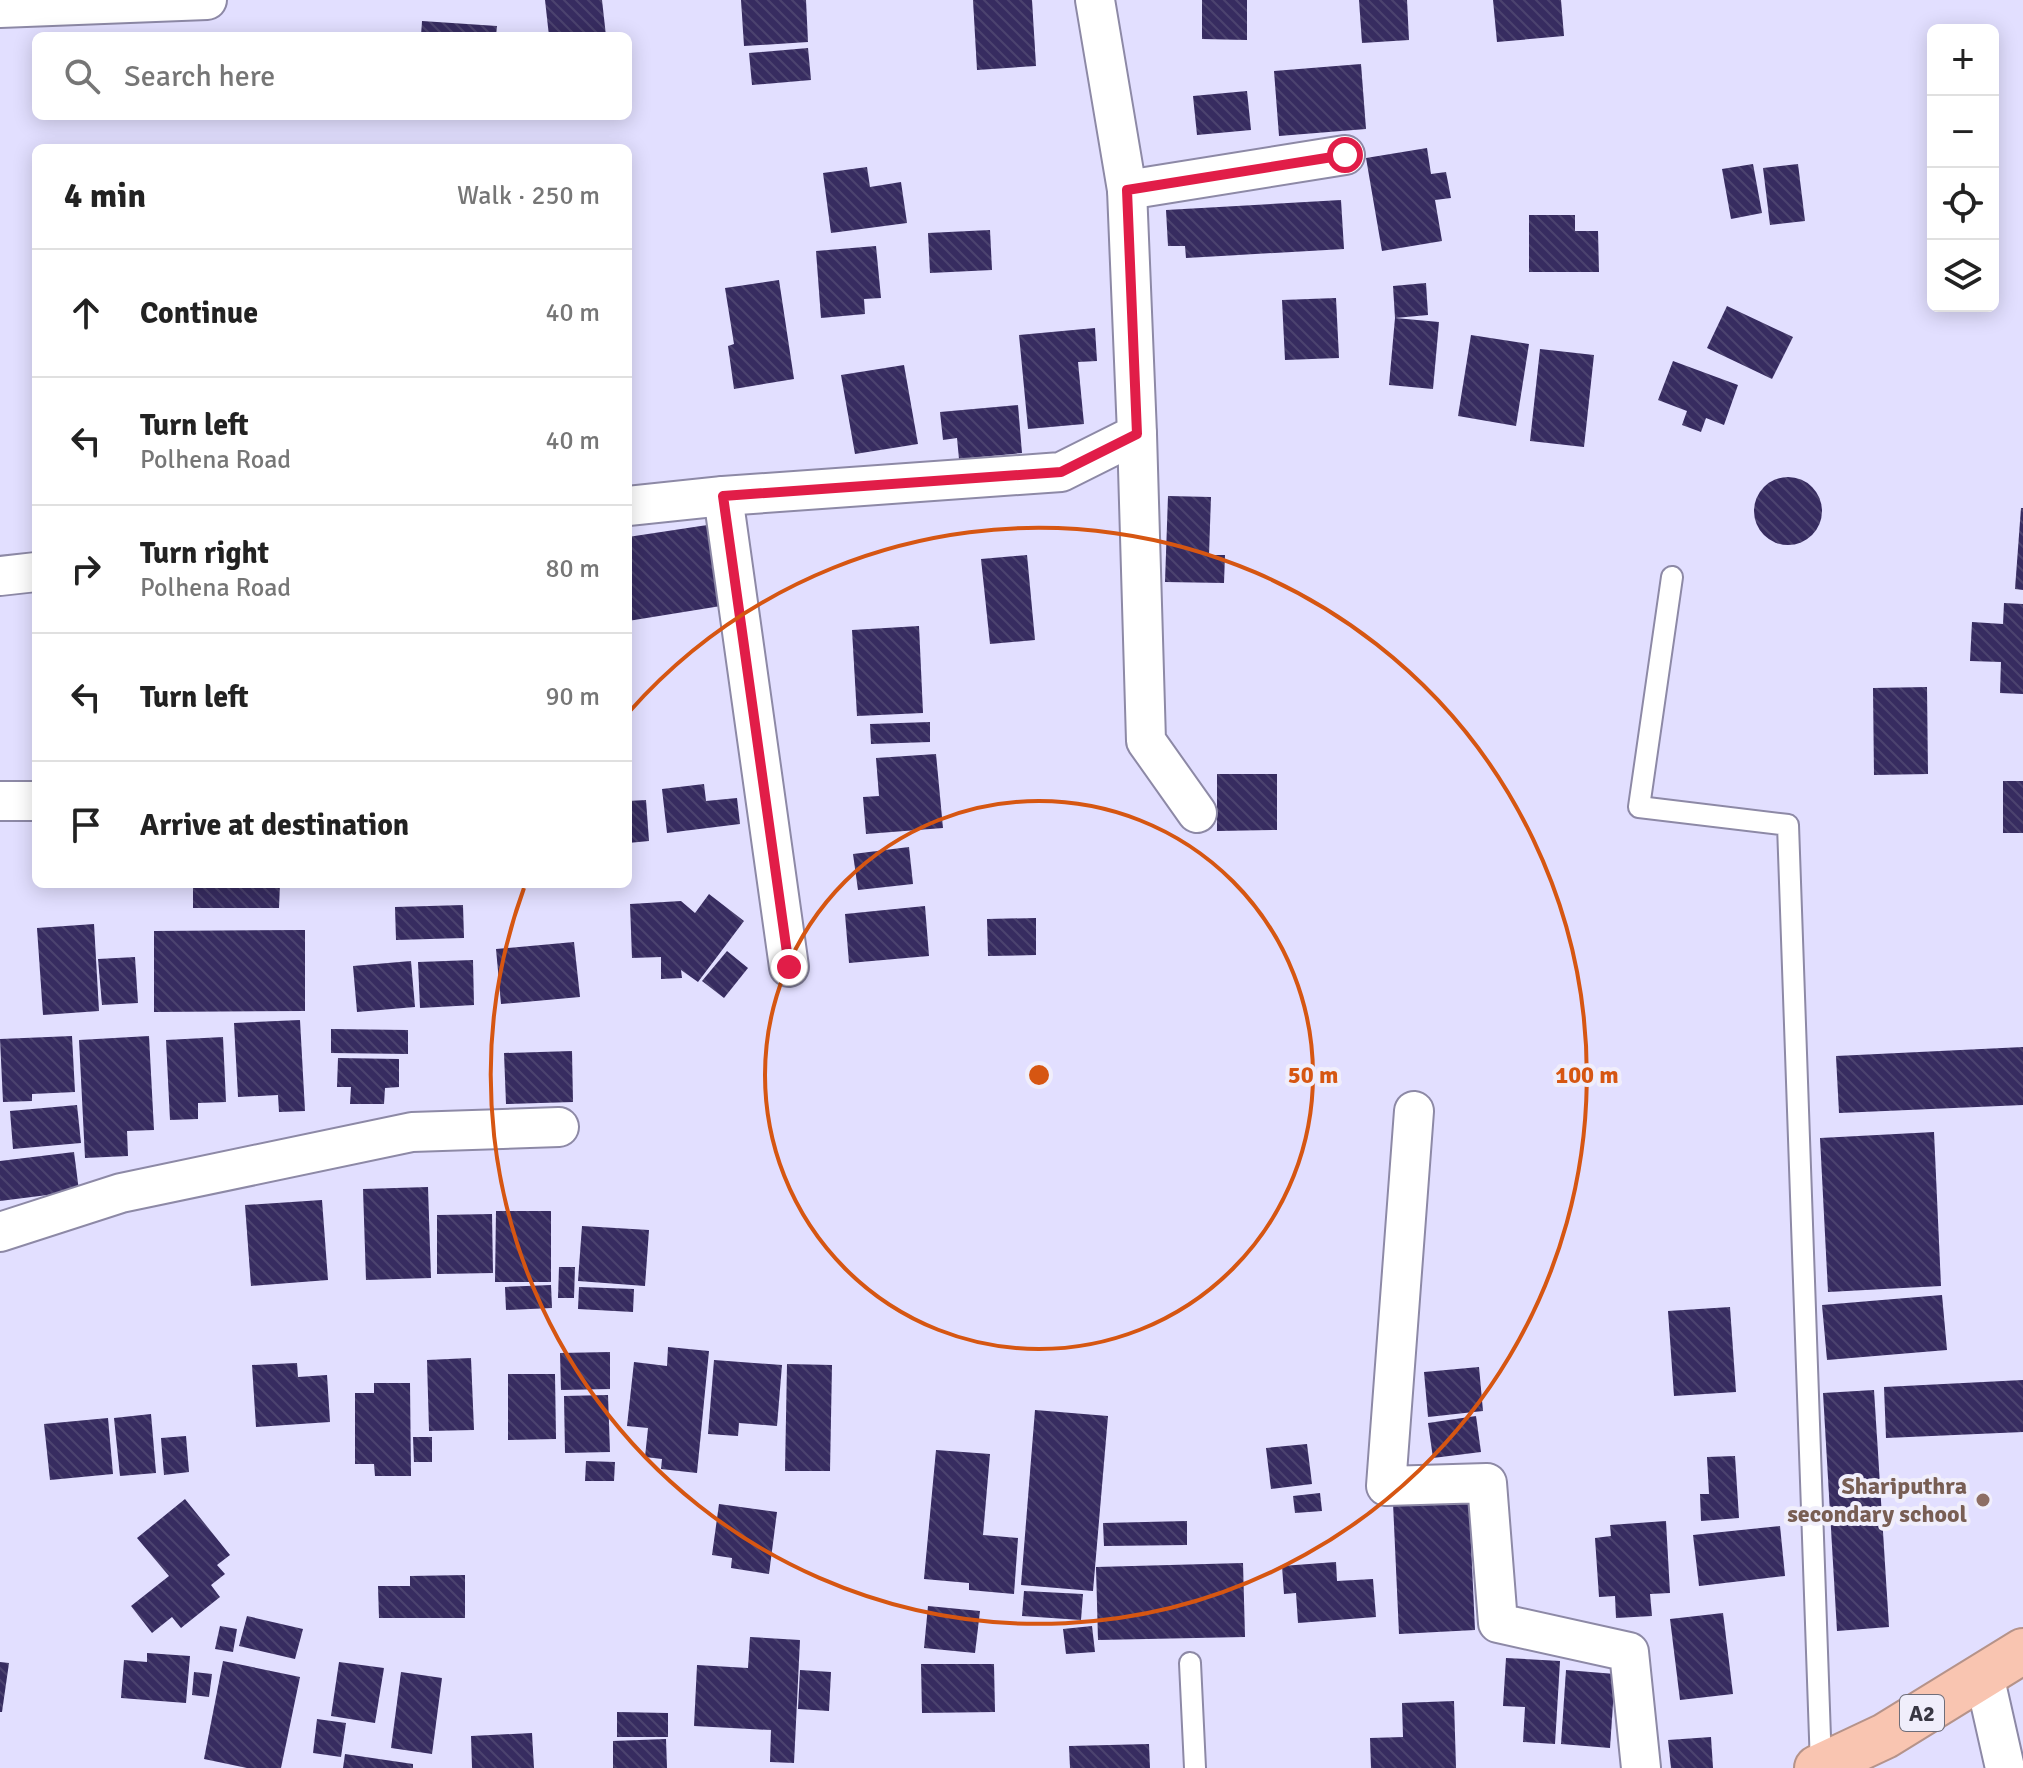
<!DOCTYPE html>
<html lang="en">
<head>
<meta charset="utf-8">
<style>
  body { margin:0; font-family:Signika,sans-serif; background:#f2f2f2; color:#222 }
  .controls { position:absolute; right:24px; top:24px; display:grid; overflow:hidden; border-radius:12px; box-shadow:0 4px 20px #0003 }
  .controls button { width:72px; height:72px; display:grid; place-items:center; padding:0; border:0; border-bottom:2px solid #e0e0e0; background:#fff; color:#222; font:40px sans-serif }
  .stop { position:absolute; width:24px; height:24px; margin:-18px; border:6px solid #e11d48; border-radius:50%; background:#fff }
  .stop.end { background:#e11d48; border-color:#fff; box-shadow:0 2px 8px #0008 }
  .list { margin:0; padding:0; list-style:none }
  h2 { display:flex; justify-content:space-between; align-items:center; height:104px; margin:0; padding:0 32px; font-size:34px }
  h2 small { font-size:26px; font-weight:400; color:#767676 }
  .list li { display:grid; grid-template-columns:52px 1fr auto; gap:24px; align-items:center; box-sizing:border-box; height:128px; padding:0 32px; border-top:2px solid #e0e0e0 }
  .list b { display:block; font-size:30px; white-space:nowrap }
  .list p { margin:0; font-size:26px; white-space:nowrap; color:#767676 }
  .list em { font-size:26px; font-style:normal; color:#767676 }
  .icon { flex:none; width:44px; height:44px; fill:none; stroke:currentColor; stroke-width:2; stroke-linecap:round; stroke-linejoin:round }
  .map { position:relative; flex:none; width:2023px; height:1768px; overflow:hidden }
  .search { position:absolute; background:#fff; box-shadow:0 4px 20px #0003; left:32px; top:32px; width:600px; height:88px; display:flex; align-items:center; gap:20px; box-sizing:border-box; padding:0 28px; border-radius:12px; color:#767676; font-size:30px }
  .panel { position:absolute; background:#fff; box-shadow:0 4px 20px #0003; left:32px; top:144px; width:600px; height:744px; border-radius:12px }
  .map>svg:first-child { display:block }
  .building { fill:url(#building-back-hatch) }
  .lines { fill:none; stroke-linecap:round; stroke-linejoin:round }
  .lane-casing { stroke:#8d89a6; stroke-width:24 }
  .street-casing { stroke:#8d89a6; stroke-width:42 }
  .highway-casing { stroke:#b5938a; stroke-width:48 }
  .lane { stroke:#fff; stroke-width:20 }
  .street { stroke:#fff; stroke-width:38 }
  .highway { stroke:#f9c5b1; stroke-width:44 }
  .route { stroke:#e11d48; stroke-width:10 }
  .ring { fill:none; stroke:#d65612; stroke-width:4 }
  .education-dot { fill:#8d6e63; stroke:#f0eefb; stroke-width:3 }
  .labels { text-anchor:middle; stroke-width:8; stroke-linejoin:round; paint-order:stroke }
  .shield { fill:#f0eefb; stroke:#6f6e7a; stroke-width:2 }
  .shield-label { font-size:22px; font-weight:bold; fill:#383743 }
  .education-label { font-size:24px; font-weight:bold; fill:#785e54; stroke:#f0eefb; text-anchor:end }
  .centre { fill:#d65612; stroke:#f0eefb; stroke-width:4 }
  .ring-label { font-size:24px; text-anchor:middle; font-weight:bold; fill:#d65612; stroke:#f0eefb; stroke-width:8; stroke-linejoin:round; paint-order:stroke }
</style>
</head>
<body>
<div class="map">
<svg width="2023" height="1768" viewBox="0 0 2023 1768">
  <defs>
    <pattern id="building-back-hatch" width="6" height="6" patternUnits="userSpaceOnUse" patternTransform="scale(2)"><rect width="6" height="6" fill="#372c60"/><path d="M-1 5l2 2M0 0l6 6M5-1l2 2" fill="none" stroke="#4c436f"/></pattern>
  </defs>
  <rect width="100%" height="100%" fill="#e2dfff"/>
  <g class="building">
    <polygon points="545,0 602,0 606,36 549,36"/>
    <polygon points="741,0 806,0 808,42 744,46"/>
    <polygon points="973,0 1032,0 1036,66 977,70"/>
    <polygon points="1202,0 1247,0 1247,40 1202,39"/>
    <polygon points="1359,0 1407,0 1409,40 1362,43"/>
    <polygon points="1493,0 1561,0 1564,36 1497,42"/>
    <polygon points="422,21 497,26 496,36 421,36"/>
    <polygon points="808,48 811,80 752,85 749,53"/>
    <polygon points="1361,64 1366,129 1279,136 1274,71"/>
    <polygon points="1247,91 1251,130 1197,135 1193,96"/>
    <polygon points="1427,148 1431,174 1446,172 1451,198 1435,200 1442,241 1382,251 1366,158"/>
    <polygon points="1753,164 1762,213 1731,219 1722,169"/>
    <polygon points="1798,164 1805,221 1770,225 1763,168"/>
    <polygon points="867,167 870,187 901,182 907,223 831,233 823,173"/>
    <polygon points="1341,200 1344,249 1186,258 1185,246 1168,246 1166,210"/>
    <polygon points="1529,215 1575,215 1575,231 1598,231 1599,272 1529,272"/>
    <polygon points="990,230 992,270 930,273 928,233"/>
    <polygon points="876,246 881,298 864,299 865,314 821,318 816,251"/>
    <polygon points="779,280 794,379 734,389 728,346 734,344 725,288"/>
    <polygon points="1426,283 1428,315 1395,318 1393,286"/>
    <polygon points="1336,298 1339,358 1285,360 1282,300"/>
    <polygon points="1727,306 1793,337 1772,379 1707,348"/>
    <polygon points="1395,318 1439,322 1433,389 1389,385"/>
    <polygon points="1095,328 1097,361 1078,362 1084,424 1028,429 1019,335"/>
    <polygon points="1471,335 1529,344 1516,426 1458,416"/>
    <polygon points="1540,349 1594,355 1584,447 1530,441"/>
    <polygon points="1673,361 1738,385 1724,425 1706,418 1701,432 1682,425 1687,411 1658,400"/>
    <polygon points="904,365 918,444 855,454 841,375"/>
    <polygon points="1018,405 1022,453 959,459 957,438 943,440 940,412"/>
    <circle cx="1788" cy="511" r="34"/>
    <polygon points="1168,496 1211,497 1209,555 1225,555 1224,583 1165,582"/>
    <polygon points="2021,508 2023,508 2023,590 2015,589"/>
    <polygon points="714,524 727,605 628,621 628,537"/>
    <polygon points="1027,555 1035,640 990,644 981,559"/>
    <polygon points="2004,603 2023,604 2023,694 2000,693 2001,662 1970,661 1972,622 2003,624"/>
    <polygon points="919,626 923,713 857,716 852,630"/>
    <polygon points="1927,687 1928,774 1874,775 1873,688"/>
    <polygon points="930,722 930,742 871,744 870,724"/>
    <polygon points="936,754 943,828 866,834 863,797 879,796 876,758"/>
    <polygon points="1217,774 1277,774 1277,830 1217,831"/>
    <rect x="2003" y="781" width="20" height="52"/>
    <polygon points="704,784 706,801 737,798 740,824 667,833 662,789"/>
    <polygon points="646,800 649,841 628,843 628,801"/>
    <polygon points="909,847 913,884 858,890 853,854"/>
    <polygon points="193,884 280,884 279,908 193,908"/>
    <polygon points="709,894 744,921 698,982 681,970 682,978 661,979 661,957 632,958 630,904 681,901 695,913"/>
    <polygon points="463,905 464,938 396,940 395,907"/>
    <polygon points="925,906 929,956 849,963 845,914"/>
    <polygon points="1036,918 1036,955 988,956 987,919"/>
    <polygon points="94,924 99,1011 43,1015 37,928"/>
    <polygon points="305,930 305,1011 154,1012 154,931"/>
    <polygon points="574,942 580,997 501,1004 496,949"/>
    <polygon points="727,951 748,968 724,998 702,981"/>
    <polygon points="135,957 138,1003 102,1005 98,959"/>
    <polygon points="473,960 474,1005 420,1008 418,962"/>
    <polygon points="411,961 415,1007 357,1012 353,966"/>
    <polygon points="300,1020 305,1111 279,1112 278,1095 238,1097 234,1023"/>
    <polygon points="331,1029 408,1030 408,1054 331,1053"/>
    <polygon points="72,1036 75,1092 32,1094 32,1101 3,1102 0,1039"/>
    <polygon points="149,1036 154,1130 127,1131 128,1156 85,1158 79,1040"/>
    <polygon points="223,1037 226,1102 198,1103 198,1119 170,1120 166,1040"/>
    <polygon points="2023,1047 2023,1105 1839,1113 1836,1056"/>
    <polygon points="572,1051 573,1102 506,1104 504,1053"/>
    <polygon points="338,1058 399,1059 399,1087 385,1088 384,1104 350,1104 351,1087 337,1087"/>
    <polygon points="77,1105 81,1143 13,1149 10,1111"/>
    <polygon points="1934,1132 1941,1286 1828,1292 1820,1138"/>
    <polygon points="74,1152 79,1191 0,1201 0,1161"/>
    <polygon points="428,1187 431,1278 366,1280 363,1189"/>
    <polygon points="322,1200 328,1280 251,1286 245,1205"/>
    <polygon points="496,1211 551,1211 551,1282 495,1282"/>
    <polygon points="492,1214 493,1273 437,1274 437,1215"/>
    <polygon points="582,1226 649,1230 645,1286 578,1281"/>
    <polygon points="559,1267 575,1267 574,1298 558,1298"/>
    <polygon points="551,1285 552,1308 506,1310 505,1287"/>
    <polygon points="579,1287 634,1289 633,1312 578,1309"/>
    <polygon points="1942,1295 1947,1350 1827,1360 1822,1305"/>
    <polygon points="1730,1307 1736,1392 1674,1396 1668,1311"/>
    <polygon points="668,1347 709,1351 697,1473 661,1469 662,1459 645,1457 648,1428 627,1426 634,1362 667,1366"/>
    <polygon points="610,1352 610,1389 561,1390 560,1353"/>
    <polygon points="471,1358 474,1430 429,1431 427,1360"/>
    <polygon points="714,1360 782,1365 777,1426 739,1423 738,1436 708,1434"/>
    <polygon points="297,1363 298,1377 327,1375 330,1422 256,1427 252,1365"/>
    <polygon points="787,1364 832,1365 830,1471 785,1471"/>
    <polygon points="1479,1367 1483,1411 1428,1417 1424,1372"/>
    <polygon points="508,1374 555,1374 556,1439 508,1440"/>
    <polygon points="2023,1380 2023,1432 1886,1438 1884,1387"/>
    <polygon points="374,1383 410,1383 411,1476 375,1476 374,1464 355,1464 355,1393 374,1393"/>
    <polygon points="1874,1390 1889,1627 1837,1631 1823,1393"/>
    <polygon points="608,1395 610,1452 565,1453 564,1396"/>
    <polygon points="1035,1410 1108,1416 1093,1591 1021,1585"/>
    <polygon points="151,1414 156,1473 120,1476 114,1418"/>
    <polygon points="1476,1416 1481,1452 1433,1458 1428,1423"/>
    <polygon points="108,1418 113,1474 50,1480 44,1424"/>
    <polygon points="186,1436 189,1472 164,1475 161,1438"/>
    <polygon points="413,1437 432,1437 432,1462 414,1462"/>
    <polygon points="1307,1444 1312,1484 1271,1489 1266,1448"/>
    <polygon points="936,1450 990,1454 983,1535 1018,1538 1014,1594 969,1590 969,1583 924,1579"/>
    <polygon points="1735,1456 1739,1518 1701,1521 1700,1494 1709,1494 1707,1457"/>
    <polygon points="586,1461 615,1462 614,1481 585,1481"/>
    <polygon points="1320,1493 1322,1511 1295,1513 1293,1496"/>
    <polygon points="185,1499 230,1555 217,1565 225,1574 211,1585 220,1597 181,1628 172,1617 152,1633 131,1606 169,1576 137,1538"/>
    <polygon points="1469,1500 1475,1630 1399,1634 1393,1503"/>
    <polygon points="719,1504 777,1512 769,1574 731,1568 732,1558 712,1555"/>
    <polygon points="1187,1521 1187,1545 1104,1546 1103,1523"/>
    <polygon points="1666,1521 1670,1593 1650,1594 1652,1616 1616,1618 1615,1596 1599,1597 1595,1538 1611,1536 1610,1525"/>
    <polygon points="1780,1526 1785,1576 1699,1586 1693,1535"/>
    <polygon points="1336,1562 1337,1581 1373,1579 1376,1617 1298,1623 1296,1593 1284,1594 1282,1566"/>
    <polygon points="1243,1563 1245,1637 1098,1640 1096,1567"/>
    <polygon points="465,1575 465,1618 379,1618 378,1586 410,1586 410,1576"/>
    <polygon points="1024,1591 1083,1594 1081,1620 1022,1616"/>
    <polygon points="928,1606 980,1611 975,1653 924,1648"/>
    <polygon points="1723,1613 1733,1694 1680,1700 1670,1619"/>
    <polygon points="247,1616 303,1629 295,1659 239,1646"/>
    <polygon points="220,1626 237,1629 233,1652 215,1649"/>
    <polygon points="1092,1626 1095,1652 1066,1654 1063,1629"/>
    <polygon points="750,1637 800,1640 794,1763 770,1762 771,1730 694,1726 697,1665 748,1668"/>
    <polygon points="147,1653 190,1656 186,1703 121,1698 124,1660 147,1662"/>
    <polygon points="1506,1658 1560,1661 1555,1744 1523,1742 1525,1707 1503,1706"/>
    <polygon points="223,1661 300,1677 281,1768 247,1768 204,1759"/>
    <polygon points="0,1662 9,1663 2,1712 0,1712"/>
    <polygon points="339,1662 384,1668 375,1723 331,1716"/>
    <polygon points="921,1664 994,1664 995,1712 922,1713"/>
    <polygon points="800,1670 831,1672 829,1711 798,1709"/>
    <polygon points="1566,1670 1615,1674 1610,1748 1561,1744"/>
    <polygon points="194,1672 212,1674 209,1697 192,1695"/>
    <polygon points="401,1672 442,1678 432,1754 391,1748"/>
    <polygon points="1454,1701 1456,1768 1371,1768 1370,1738 1403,1737 1402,1703"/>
    <polygon points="617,1712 668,1713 668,1737 617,1737"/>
    <polygon points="317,1719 346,1723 341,1757 313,1753"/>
    <polygon points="532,1733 534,1768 472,1768 471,1736"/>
    <polygon points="1711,1737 1713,1768 1671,1768 1668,1740"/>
    <polygon points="666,1739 667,1768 613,1768 613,1741"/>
    <polygon points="1149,1744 1150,1768 1070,1768 1069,1746"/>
    <polygon points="345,1754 413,1764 413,1768 343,1768"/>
  </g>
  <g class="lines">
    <g class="lane-casing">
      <g id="lane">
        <polyline points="1672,577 1639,807 1788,825 1821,1766"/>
        <polyline points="1190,1663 1195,1768"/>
      </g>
    </g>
    <g class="street-casing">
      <g id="street">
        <polyline points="0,8 207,0"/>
        <polyline points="1127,190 1345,155"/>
        <polyline points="1137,434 1146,741 1197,813"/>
        <polyline points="723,496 789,967"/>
        <polyline points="628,506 723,496 1061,472 1137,434 1127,190 1095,0"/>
        <polyline points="0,576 36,572"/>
        <polyline points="0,801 36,801"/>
        <polyline points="1414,1111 1386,1486 1487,1483 1498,1623 1629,1652 1641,1768"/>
        <polyline points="0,1232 121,1193 412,1132 559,1127"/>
        <polyline points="1984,1675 2005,1768"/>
      </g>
    </g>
    <g class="highway-casing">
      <polyline id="highway" points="1817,1768 1885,1736 2023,1651"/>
    </g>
    <use href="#lane" class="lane"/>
    <use href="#street" class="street"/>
    <use href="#highway" class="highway"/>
  </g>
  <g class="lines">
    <polyline class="route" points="789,967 723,496 1061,472 1137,434 1127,190 1345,155"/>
  </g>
  <g class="ring">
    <circle cx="1039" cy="1075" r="274"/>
    <path d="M629 712A548 548 0 1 1 524 888"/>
  </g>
  <circle class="education-dot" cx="1983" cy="1500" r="8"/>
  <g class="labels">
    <rect class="shield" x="1900" y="1695" width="44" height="36" rx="6"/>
    <g class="shield-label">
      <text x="1922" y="1721">A2</text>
    </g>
    <g class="education-label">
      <text x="1967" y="1494">Shariputhra<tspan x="1967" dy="28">secondary school</tspan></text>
    </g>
  </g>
  <circle cx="1039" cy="1075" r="12" class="centre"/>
  <g class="ring-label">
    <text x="1313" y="1083">50 m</text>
    <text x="1587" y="1083">100 m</text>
  </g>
</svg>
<div class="controls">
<button>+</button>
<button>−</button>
<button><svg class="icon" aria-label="locate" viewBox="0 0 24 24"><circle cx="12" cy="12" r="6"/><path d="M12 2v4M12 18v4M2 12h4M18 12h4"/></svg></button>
<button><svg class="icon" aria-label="layers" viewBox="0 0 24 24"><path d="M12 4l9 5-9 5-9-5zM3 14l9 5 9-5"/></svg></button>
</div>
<div class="stop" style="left:1345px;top:155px"></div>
<div class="stop end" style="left:789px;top:967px"></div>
<div class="search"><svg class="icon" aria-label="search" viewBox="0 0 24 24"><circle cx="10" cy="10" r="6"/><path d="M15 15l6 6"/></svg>Search here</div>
<section class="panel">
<h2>4 min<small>Walk · 250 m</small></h2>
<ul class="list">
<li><svg class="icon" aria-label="ahead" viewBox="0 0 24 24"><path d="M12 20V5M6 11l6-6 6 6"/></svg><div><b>Continue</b></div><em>40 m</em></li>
<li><svg class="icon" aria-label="left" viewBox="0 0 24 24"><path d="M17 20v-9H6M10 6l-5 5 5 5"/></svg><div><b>Turn left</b><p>Polhena Road</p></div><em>40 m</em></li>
<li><svg class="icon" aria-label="right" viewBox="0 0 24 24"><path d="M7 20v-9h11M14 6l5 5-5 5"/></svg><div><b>Turn right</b><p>Polhena Road</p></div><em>80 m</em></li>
<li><svg class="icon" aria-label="left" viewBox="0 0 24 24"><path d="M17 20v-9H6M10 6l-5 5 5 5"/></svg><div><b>Turn left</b></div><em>90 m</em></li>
<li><svg class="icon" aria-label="arrive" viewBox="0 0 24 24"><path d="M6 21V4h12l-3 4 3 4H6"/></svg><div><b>Arrive at destination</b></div></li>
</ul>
</section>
</div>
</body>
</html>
